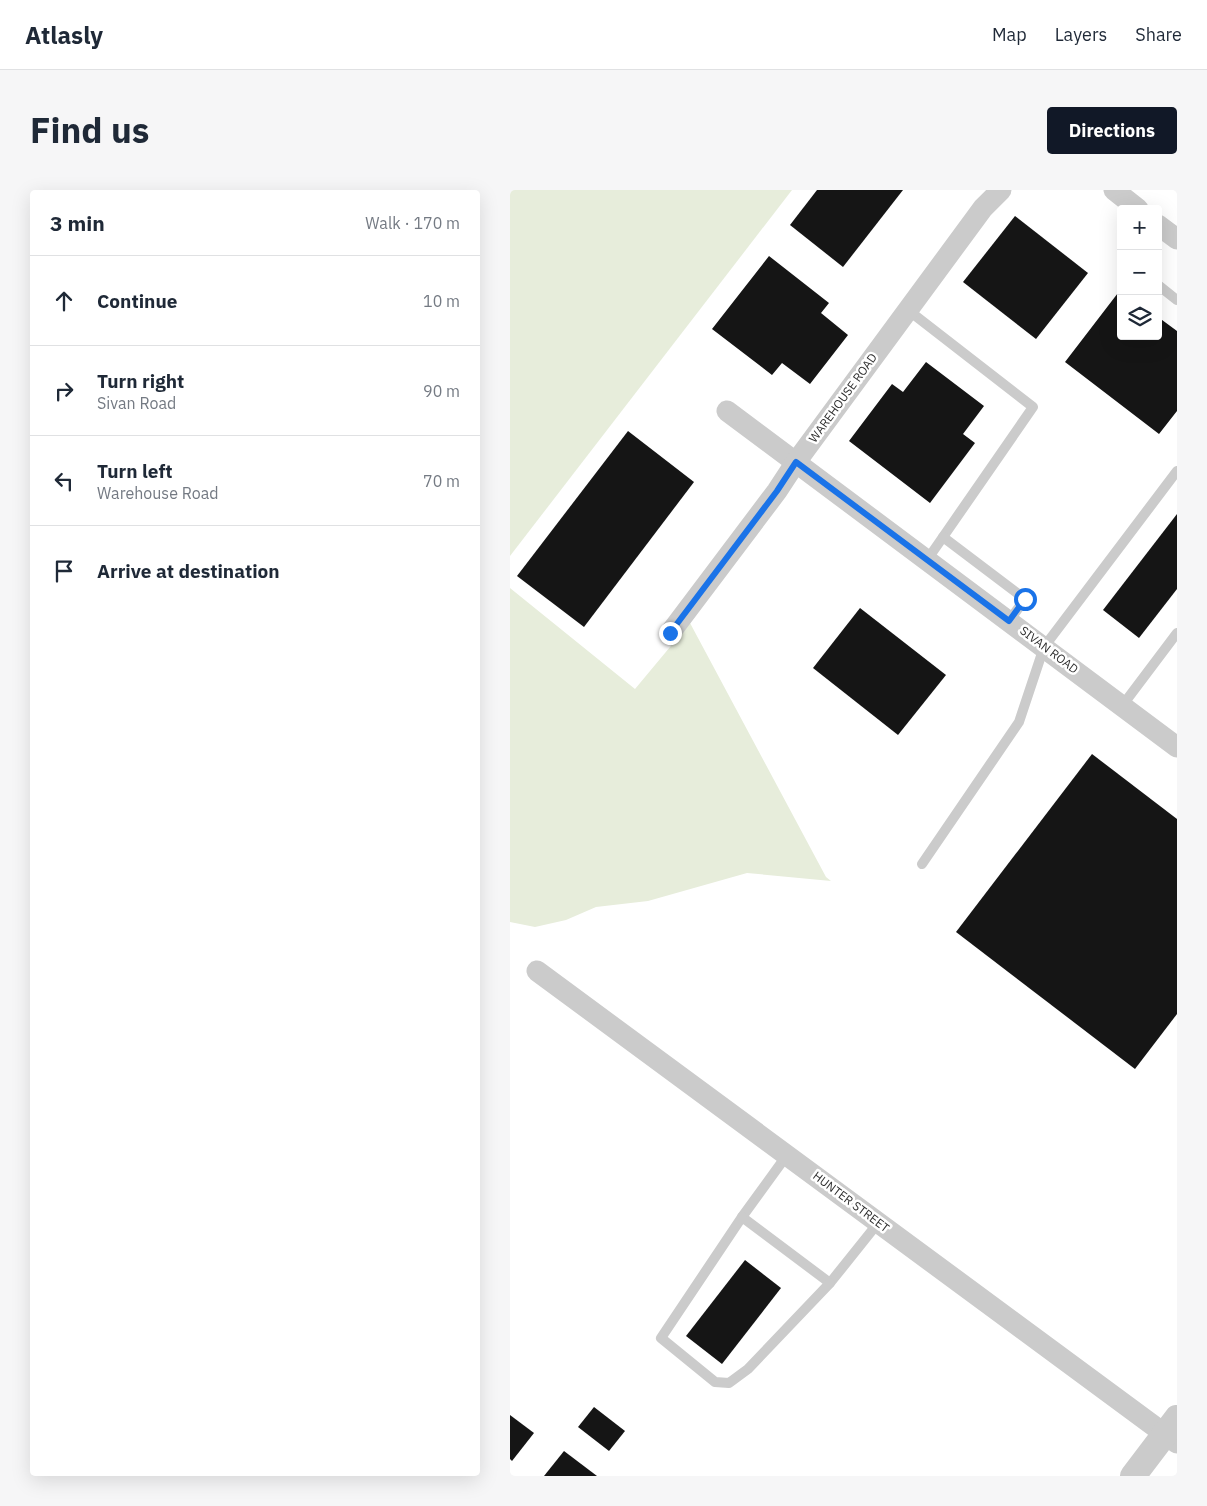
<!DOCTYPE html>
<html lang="en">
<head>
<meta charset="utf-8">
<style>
  body { margin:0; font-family:"IBM Plex Sans",sans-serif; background:#f6f6f7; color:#1f2937 }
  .controls { position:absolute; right:15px; top:15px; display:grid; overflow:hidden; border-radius:5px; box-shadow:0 5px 20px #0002 }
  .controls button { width:45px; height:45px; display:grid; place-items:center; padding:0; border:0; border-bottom:1px solid #e0e1e3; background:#fff; color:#1f2937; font:25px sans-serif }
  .stop { position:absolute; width:15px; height:15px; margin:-11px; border:4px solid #1a73e8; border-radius:50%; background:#fff }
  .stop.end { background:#1a73e8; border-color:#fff; box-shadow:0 1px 5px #0008 }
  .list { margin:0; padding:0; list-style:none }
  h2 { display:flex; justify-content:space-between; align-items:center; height:65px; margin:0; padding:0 20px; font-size:21px }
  h2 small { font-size:16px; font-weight:400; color:#747a83 }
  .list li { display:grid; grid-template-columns:32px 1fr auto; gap:15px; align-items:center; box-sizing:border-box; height:90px; padding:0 20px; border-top:1px solid #e0e1e3 }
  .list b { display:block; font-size:19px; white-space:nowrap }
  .list p { margin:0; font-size:16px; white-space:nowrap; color:#747a83 }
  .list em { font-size:16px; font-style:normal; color:#747a83 }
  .icon { flex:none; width:28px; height:28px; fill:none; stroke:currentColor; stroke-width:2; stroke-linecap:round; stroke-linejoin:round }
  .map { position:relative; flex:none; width:667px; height:1286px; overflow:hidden; border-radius:5px }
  header { display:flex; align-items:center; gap:30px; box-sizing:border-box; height:70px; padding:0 25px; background:#fff; border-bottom:1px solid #e0e1e3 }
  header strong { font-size:24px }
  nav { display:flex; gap:28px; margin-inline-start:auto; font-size:18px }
  .intro { display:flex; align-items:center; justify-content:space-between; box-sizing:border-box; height:120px; padding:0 30px }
  h1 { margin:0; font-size:35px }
  .button { padding:12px 22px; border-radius:5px; background:#111827; color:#fff; font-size:18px; font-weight:700 }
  main { display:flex; gap:30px; padding:0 30px }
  aside { flex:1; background:#fff; border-radius:5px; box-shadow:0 5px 20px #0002 }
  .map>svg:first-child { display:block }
  .green { fill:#e7eddb }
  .building { fill:#151515 }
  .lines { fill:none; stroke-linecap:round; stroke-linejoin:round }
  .service { stroke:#cbcbcb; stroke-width:10 }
  .minor { stroke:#cbcbcb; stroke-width:21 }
  .tertiary { stroke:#cbcbcb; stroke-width:26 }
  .route { stroke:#1a73e8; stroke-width:6 }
  .labels { text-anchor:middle; stroke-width:5; stroke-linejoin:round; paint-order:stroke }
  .street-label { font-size:12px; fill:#2e2e2e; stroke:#fff }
</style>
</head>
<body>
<header>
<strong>Atlasly</strong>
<nav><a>Map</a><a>Layers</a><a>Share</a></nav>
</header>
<div class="intro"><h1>Find us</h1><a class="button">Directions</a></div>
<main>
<aside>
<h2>3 min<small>Walk · 170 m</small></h2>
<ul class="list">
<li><svg class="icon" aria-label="ahead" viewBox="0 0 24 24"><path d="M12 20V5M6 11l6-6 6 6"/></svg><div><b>Continue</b></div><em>10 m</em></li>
<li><svg class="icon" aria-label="right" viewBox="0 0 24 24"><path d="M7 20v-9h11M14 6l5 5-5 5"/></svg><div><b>Turn right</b><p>Sivan Road</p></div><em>90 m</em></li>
<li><svg class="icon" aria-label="left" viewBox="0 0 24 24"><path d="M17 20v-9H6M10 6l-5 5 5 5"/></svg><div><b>Turn left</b><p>Warehouse Road</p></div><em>70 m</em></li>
<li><svg class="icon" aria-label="arrive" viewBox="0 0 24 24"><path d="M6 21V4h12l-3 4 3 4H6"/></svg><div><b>Arrive at destination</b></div></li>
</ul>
</aside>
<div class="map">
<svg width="667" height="1286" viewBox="0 0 667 1286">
  <rect width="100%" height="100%" fill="#fff"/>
  <g class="green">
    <polygon points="0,0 282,0 0,366"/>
    <polygon points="0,398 125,499 180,433 316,687 321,691 237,683 138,711 86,717 56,730 25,737 0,732"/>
  </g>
  <g class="building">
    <polygon points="307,0 393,0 333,77 280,35"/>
    <polygon points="505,26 578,83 526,149 453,92"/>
    <polygon points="259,66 319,113 311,123 338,145 300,194 272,173 262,185 202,139"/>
    <polygon points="611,99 611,146 648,146 648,127 667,141 667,221 649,244 555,172"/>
    <polygon points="416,172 474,216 453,244 465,253 420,313 339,251 382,194 393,202"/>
    <polygon points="118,241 184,292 74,437 7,386"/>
    <polygon points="667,324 667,399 629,448 593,420"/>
    <polygon points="350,418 436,485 388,545 303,478"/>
    <polygon points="582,564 667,629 667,824 625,879 446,742"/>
    <polygon points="235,1070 271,1098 212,1174 176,1146"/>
    <polygon points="84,1217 115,1241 99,1261 68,1237"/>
    <polygon points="0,1225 24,1243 2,1271 0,1269"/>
    <polygon points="54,1261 87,1286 34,1286"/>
  </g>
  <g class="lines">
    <g class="service">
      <polyline points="648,95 667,110"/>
      <polyline points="398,120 523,217 433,347"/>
      <polyline points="417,370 433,347 515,409 499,431"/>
      <polyline points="612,516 667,443"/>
      <polyline points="412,674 509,532 534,457 667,281"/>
      <polyline points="277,965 232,1027 320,1093 368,1033"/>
      <polyline points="232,1027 151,1148 205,1192 219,1193 238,1179 320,1093"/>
    </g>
    <g class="minor">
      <polyline points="604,0 628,19"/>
      <polyline points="648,35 667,49"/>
      <polyline points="217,221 667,557"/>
      <polyline points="160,443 267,301 286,272 473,18 491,0"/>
      <polyline points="27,781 667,1253"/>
    </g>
    <polyline class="tertiary" points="623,1286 667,1228"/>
  </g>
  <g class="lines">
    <polyline class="route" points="160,443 267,301 286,272 499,431 515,409"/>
  </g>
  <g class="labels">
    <g class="street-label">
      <text transform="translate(333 208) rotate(-54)" y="4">WAREHOUSE ROAD</text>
      <text transform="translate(539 460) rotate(37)" y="4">SIVAN ROAD</text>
      <text transform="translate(341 1012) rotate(37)" y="4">HUNTER STREET</text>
    </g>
  </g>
</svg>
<div class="controls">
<button>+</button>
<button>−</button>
<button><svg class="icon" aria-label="layers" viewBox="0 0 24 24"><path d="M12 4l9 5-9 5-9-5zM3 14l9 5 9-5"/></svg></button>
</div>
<div class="stop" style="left:515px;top:409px"></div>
<div class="stop end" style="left:160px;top:443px"></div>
</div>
</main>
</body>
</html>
